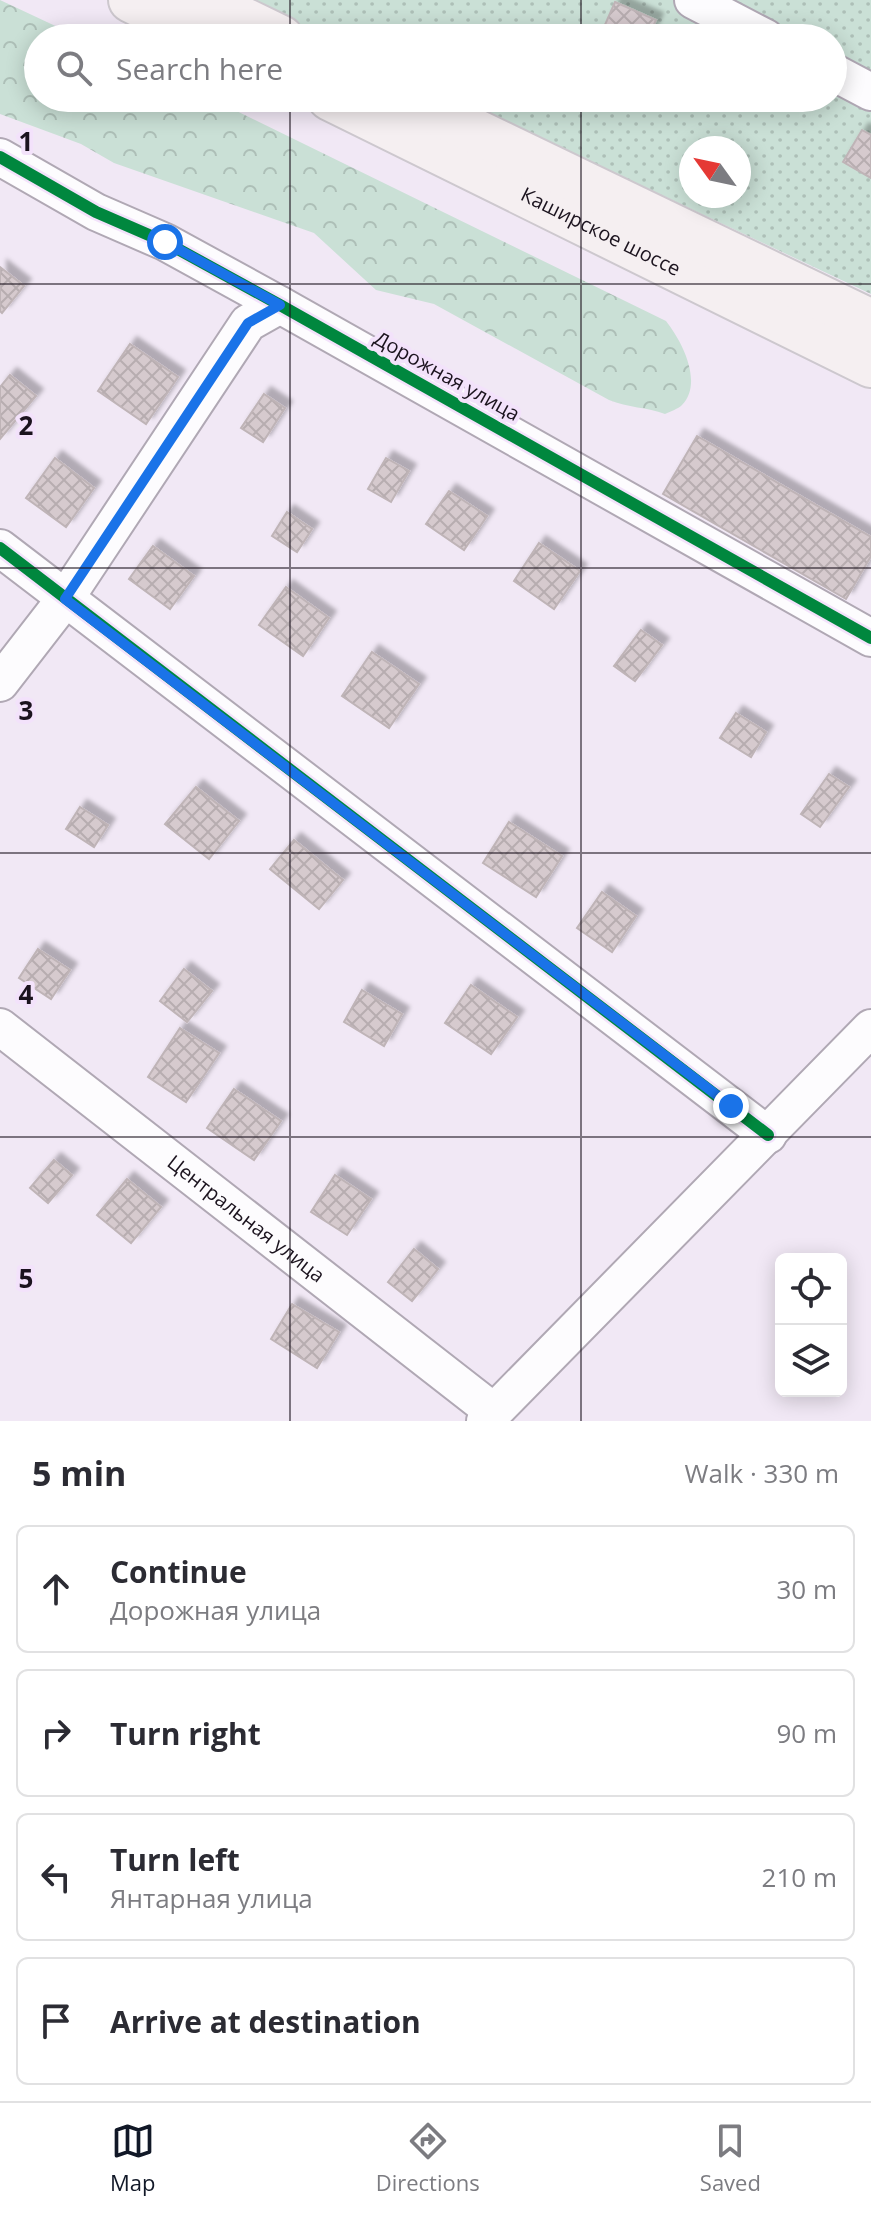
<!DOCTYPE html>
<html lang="en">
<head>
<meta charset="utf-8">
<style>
  body { margin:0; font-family:"Open Sans",sans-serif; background:#f7f7f7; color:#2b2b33 }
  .controls { position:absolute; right:24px; bottom:24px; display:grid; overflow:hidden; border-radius:12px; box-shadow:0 4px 20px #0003 }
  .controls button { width:72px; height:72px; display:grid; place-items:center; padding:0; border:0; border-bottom:2px solid #e1e1e2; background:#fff; color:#2b2b33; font:40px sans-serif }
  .compass { position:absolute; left:679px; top:136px; width:72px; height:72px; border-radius:50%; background:#fff; box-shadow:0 4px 20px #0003; rotate:303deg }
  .stop { position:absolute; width:24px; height:24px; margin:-18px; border:6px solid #1a73e8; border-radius:50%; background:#fff }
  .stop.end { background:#1a73e8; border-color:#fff; box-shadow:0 2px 8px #0008 }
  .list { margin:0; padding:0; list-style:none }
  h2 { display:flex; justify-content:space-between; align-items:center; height:104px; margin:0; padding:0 32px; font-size:34px }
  h2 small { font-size:26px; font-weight:400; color:#7c7c81 }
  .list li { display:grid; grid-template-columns:52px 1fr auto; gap:24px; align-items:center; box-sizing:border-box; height:128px; margin:0 16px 16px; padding:0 16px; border:2px solid #e1e1e2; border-radius:12px }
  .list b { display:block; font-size:30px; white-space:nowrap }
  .list p { margin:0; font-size:26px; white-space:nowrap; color:#7c7c81 }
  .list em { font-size:26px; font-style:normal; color:#7c7c81 }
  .icon { flex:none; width:44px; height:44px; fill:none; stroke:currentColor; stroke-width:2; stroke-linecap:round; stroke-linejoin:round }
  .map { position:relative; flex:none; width:871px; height:1421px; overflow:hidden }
  .search { position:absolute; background:#fff; box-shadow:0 4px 20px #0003; left:24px; right:24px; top:24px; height:88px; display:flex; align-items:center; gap:20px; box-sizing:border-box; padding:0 28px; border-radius:44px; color:#7c7c81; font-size:30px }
  .sheet { height:680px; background:#fff }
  nav { display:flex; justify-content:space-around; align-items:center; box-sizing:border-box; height:112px; border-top:2px solid #e1e1e2; background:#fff; font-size:22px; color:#7c7c81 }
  nav a { display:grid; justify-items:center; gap:4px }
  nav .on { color:#111827 }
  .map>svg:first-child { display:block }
  .forest { fill:url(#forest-crowns) }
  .park { fill:url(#park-dots); fill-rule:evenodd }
  .building { fill:url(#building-cross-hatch); stroke:#bfb4b7; stroke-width:2; filter:url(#shadow) }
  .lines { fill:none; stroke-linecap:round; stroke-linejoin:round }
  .minor-casing { stroke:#b0a8b4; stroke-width:40 }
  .major-casing { stroke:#cdc8ce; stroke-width:48 }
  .minor { stroke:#fdfcfe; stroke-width:36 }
  .major { stroke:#f5eff1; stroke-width:44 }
  .cycleway-casing { stroke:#f3e2fb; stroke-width:17 }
  .cycleway { stroke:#00873e; stroke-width:12 }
  .route { stroke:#1a73e8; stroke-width:10 }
  .grid { fill:none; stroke:#1b131e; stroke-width:2; stroke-opacity:0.55 }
  .labels { text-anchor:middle; stroke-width:8; stroke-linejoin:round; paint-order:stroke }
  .street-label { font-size:20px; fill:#1b131e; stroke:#f3e2fb }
  .grid-label { font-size:26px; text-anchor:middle; font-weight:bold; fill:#1b131e; stroke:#f3e2fb; stroke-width:8; stroke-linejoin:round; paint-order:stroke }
</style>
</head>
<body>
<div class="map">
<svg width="871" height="1421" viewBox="0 0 871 1421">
  <defs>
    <pattern id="forest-crowns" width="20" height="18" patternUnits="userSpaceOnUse" patternTransform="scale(2)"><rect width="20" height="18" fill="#cae0d6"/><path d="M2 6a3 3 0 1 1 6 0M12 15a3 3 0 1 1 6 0" fill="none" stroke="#adbfb7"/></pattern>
    <pattern id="park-dots" width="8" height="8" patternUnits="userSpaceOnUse" patternTransform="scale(2)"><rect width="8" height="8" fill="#cae0d6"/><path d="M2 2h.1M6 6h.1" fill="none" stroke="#adbfb7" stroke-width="1.8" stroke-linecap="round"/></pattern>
    <pattern id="building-cross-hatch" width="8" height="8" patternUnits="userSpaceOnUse" patternTransform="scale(2)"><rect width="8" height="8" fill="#d6cace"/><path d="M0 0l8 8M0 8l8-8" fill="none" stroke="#b7adb0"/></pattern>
    <filter id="shadow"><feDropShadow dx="7" dy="-7" stdDeviation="2" flood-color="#0004"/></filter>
  </defs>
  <rect width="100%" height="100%" fill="#f1e8f5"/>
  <path class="forest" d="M0,0L81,38H38V98H210L666,321C681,340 704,382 682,405C678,409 671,411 665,414C647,407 628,408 609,400L434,304L376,290L314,233L114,163L81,144L0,114Z"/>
  <path class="park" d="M248,0H871V294L456,98H833V38H328ZM691,148H739V196H691Z"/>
  <g class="building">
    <polygon points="615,2 656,20 648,38 629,38 604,27"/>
    <polygon points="862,130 871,135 871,178 843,162"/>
    <polygon points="0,267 24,286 2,313 0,311"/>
    <polygon points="130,344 178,377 146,424 98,391"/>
    <polygon points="10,375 36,396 0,439 0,387"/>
    <polygon points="264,394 285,408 263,442 241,428"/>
    <polygon points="697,436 871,537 871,556 846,599 663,494"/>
    <polygon points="55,458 94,488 66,527 26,498"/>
    <polygon points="386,458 409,471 391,502 368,489"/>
    <polygon points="449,491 487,516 464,550 426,524"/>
    <polygon points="287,512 312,529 297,552 272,536"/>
    <polygon points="539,543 580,571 554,609 514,581"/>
    <polygon points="153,546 194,576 170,609 129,579"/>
    <polygon points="286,587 329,618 303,656 259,625"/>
    <polygon points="641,630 662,645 635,681 614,666"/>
    <polygon points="372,652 419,684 389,728 342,696"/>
    <polygon points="736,713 766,732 751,757 720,738"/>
    <polygon points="829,774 849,787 820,827 801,814"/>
    <polygon points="196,787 239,821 209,859 165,824"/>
    <polygon points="80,807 108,825 94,847 66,829"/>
    <polygon points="509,822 562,856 536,897 483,863"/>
    <polygon points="294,840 343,880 319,909 270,869"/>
    <polygon points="602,892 636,916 612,952 577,928"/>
    <polygon points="38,949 70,970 51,999 19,978"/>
    <polygon points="184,969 212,991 187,1022 160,1001"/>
    <polygon points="471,985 517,1017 491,1054 445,1023"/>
    <polygon points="362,990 402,1014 384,1046 344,1022"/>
    <polygon points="180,1028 219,1053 186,1102 148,1077"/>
    <polygon points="234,1089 281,1121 254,1160 207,1128"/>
    <polygon points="54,1160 72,1175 48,1203 30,1188"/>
    <polygon points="335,1175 371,1199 347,1235 311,1212"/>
    <polygon points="127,1179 161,1207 131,1243 97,1215"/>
    <polygon points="414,1249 438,1269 412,1301 388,1282"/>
    <polygon points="292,1304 339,1332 317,1368 271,1339"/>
  </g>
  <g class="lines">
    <g class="minor-casing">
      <g id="minor">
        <polyline points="693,0 766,38"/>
        <polyline points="833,72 871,92"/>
        <polyline points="0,157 96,212 165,242 280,305 871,638"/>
        <polyline points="0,548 768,1135"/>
        <polyline points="0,683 65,599 248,323 280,305"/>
        <path id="s1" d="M0,1027L494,1412"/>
        <polyline points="485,1421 871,1028"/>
      </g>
    </g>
    <g class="major-casing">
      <g id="major">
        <polyline points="131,0 208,38"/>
        <polyline points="202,0 281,38"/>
        <path id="s2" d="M330,98L871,365"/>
        <polyline points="406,98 871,322"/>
      </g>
    </g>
    <use href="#minor" class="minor"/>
    <use href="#major" class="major"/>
    <g class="cycleway-casing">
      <g id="cycleway">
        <polyline points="0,157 96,212 165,242 280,305 871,638"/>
        <polyline points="0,548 768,1135"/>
      </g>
    </g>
    <use href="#cycleway" class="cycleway"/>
  </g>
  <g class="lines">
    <polyline class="route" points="165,242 280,305 248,323 65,599 731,1106"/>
  </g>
  <path class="grid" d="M290,0V38M581,0V38M290,98V1421M581,98V1421M0,284H871M0,568H871M0,853H871M0,1137H871"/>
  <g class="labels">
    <g class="street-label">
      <text dy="7" stroke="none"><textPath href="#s2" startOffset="302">Каширское шоссе</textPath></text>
      <text transform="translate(447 376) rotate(29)" y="7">Дорожная улица</text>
      <text dy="7" stroke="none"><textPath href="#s1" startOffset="312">Центральная улица</textPath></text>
    </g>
  </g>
  <g class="grid-label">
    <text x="26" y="151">1</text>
    <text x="26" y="435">2</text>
    <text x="26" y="720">3</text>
    <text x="26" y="1004">4</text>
    <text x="26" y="1288">5</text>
  </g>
</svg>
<div class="controls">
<button><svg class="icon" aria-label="locate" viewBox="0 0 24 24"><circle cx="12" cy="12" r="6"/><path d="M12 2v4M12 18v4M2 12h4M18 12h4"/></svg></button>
<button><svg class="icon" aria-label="layers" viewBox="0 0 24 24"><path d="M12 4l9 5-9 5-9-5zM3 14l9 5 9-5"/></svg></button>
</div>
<svg class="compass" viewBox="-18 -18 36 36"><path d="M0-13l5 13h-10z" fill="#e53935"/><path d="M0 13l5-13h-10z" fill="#7c7c81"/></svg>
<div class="stop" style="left:165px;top:242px"></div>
<div class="stop end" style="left:731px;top:1106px"></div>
<div class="search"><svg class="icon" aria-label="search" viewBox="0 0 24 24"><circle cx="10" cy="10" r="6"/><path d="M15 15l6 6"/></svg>Search here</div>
</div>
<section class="sheet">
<h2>5 min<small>Walk · 330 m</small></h2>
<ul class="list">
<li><svg class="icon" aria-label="ahead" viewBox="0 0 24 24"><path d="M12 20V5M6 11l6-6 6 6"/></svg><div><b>Continue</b><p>Дорожная улица</p></div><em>30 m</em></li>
<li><svg class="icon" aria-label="right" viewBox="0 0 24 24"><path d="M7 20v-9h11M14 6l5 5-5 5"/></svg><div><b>Turn right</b></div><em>90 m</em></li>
<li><svg class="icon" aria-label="left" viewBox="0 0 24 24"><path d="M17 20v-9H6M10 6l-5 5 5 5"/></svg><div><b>Turn left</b><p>Янтарная улица</p></div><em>210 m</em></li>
<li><svg class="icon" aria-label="arrive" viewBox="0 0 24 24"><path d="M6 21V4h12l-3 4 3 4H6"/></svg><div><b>Arrive at destination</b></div></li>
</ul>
</section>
<nav>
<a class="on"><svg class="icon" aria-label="map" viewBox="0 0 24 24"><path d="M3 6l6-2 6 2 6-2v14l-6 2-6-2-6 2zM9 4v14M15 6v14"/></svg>Map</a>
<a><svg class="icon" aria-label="directions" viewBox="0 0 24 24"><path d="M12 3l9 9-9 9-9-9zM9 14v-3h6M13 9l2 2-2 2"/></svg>Directions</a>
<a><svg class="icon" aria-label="saved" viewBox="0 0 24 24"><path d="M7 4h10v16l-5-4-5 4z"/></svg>Saved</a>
</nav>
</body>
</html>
